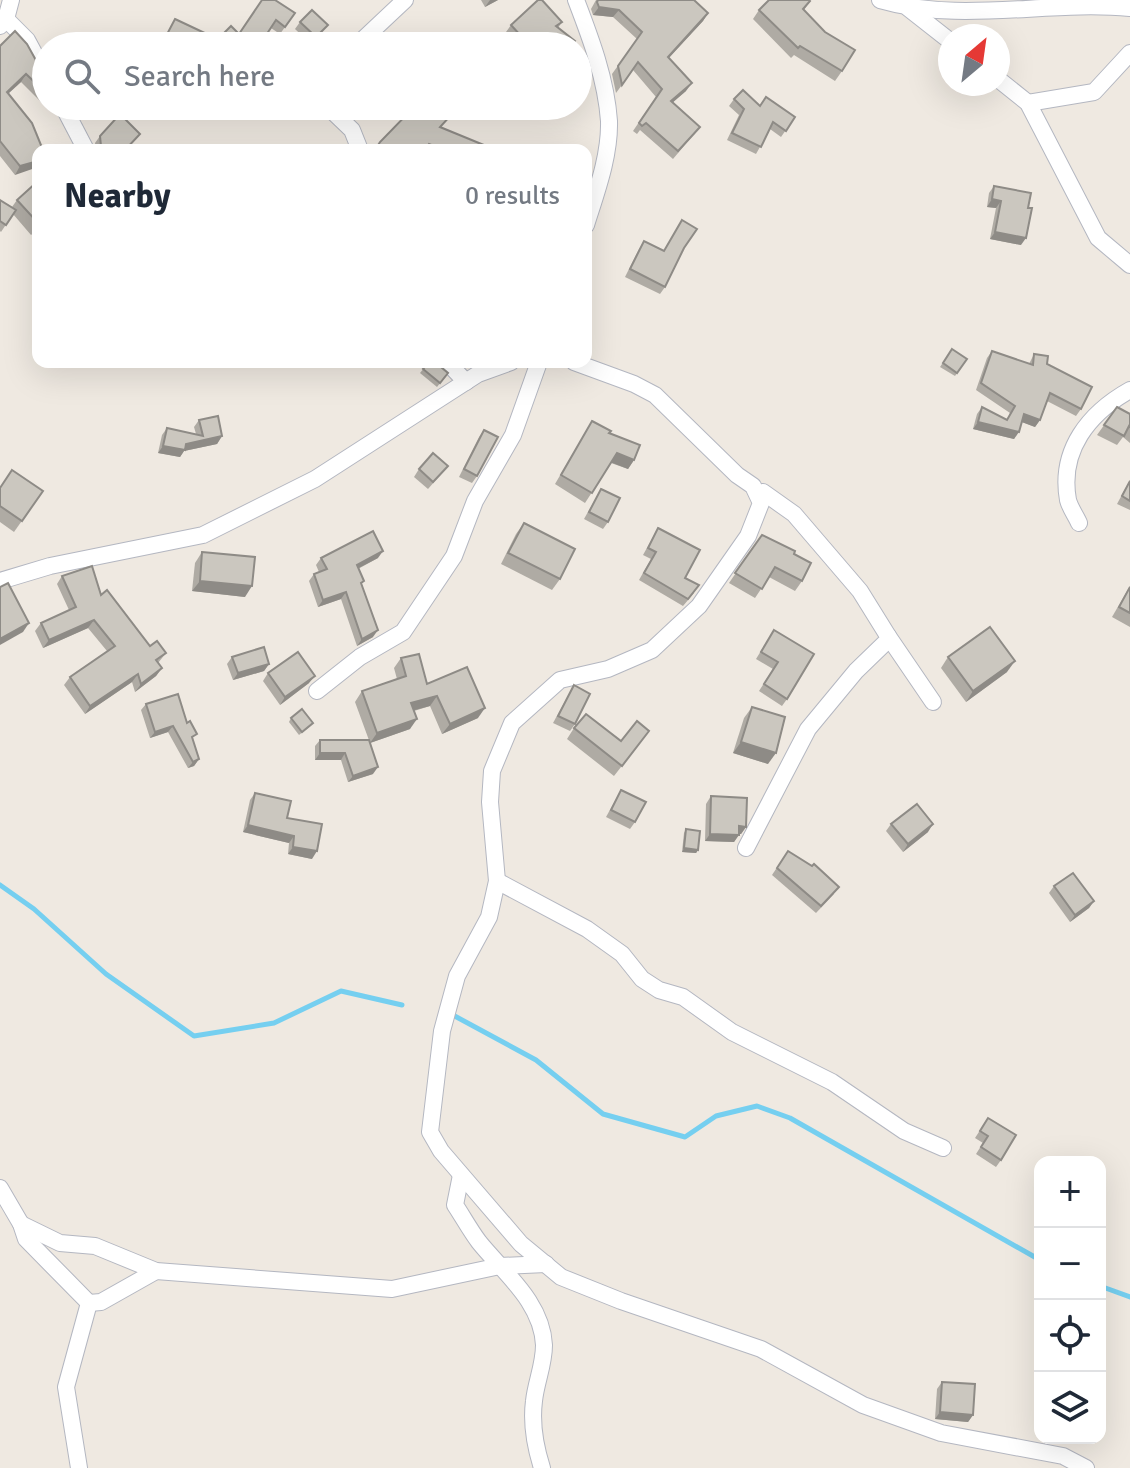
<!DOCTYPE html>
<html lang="en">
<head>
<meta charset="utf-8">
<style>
  body { margin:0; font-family:Signika,sans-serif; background:#f6f6f7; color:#1f2937 }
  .controls { position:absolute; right:24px; bottom:24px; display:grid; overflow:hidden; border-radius:16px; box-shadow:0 8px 32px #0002 }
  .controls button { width:72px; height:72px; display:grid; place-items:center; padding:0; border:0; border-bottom:2px solid #e0e1e3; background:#fff; color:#1f2937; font:40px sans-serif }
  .compass { position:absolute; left:938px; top:24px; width:72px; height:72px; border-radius:50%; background:#fff; box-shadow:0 8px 32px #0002; rotate:29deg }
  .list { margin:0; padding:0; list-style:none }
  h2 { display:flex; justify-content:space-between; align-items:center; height:104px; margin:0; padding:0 32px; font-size:34px }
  h2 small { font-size:26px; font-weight:400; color:#747a83 }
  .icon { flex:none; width:44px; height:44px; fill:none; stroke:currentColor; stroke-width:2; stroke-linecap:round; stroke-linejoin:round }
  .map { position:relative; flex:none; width:1130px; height:1468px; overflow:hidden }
  .search { position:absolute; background:#fff; box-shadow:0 8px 32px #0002; left:32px; top:32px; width:560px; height:88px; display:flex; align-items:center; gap:20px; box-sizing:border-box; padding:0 28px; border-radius:44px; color:#747a83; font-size:30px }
  .panel { position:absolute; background:#fff; box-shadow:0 8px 32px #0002; left:32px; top:144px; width:560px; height:224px; border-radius:16px }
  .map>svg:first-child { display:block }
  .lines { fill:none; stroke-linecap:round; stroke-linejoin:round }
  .stream { stroke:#75cff0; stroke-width:5 }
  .street-casing { stroke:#b4b7c1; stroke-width:18 }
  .street { stroke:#fff; stroke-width:16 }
  .wall { fill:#afaba4 }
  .shaded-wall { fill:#8e8b86 }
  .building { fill:#cbc7bf; stroke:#8e8b86; stroke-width:2 }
</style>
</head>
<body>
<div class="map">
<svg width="1130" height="1468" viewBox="0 0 1130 1468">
  <rect width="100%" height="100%" fill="#efe9e1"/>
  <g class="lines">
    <g class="stream">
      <polyline points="0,885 34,909 106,974 194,1036 274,1023 341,991 402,1005"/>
      <polyline points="451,1014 536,1060 603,1114 685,1137 716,1116 757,1106 790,1118 1040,1260"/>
      <polyline points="1100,1286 1130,1297"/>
    </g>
    <g class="street-casing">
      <g id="street">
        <path d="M576,0C591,39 606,79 609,121C610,156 596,193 586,225"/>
        <path d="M880,0C962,24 1047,0 1130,8"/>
        <polyline points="908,8 950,41"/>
        <polyline points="6,19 27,40 46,75"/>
        <polyline points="0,26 6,19 11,0"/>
        <polyline points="356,46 405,0"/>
        <polyline points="998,79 1028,103 1098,238 1130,265"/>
        <polyline points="1028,103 1094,92 1130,53"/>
        <polyline points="63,106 86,150"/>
        <polyline points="327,106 352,130 360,150"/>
        <polyline points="447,362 466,382"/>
        <polyline points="574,362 634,384 655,395 737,475 753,486 761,503 748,536 699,606 652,650 608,669 560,680 512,723 492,771 490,802 497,881 489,917 457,976 442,1031 430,1132 441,1151 521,1244 561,1277 621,1301 761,1349 863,1405 941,1433 1063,1456 1086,1468"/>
        <path d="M1079,523C1076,516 1070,508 1068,500C1059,450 1089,413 1130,390"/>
        <polyline points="0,581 50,566 203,535 315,479 478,374 511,362"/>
        <polyline points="888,636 933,702"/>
        <polyline points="317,691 360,657 403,632 454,556 475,501 513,435 539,362"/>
        <polyline points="746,848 808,729 856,671 887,641 888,636 860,591 794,514 763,492 759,496"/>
        <polyline points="497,881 587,929 622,954 642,979 659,990 683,997 732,1032 832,1082 904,1131 943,1148"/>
        <path d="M461,1175L455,1205C463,1217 470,1230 479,1242C504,1273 542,1302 544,1345C544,1365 536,1382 534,1401C531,1424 535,1446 542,1468"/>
        <polyline points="0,1188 21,1224 26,1239 89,1303"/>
        <polyline points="21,1224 60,1243 95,1246 156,1271 392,1289 500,1266 546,1264"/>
        <polyline points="89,1303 101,1302 156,1271"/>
        <polyline points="79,1468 66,1387 89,1303"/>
      </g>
    </g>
    <use href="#street" class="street"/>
  </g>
  <g class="wall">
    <polygon points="481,0 498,0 485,7"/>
    <polygon points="596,0 694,0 708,13 703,21 669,58 686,91 672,103 694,134 673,159 640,130 637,134 633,131 656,97 633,70 616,93 612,74 637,39 613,17 593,15 591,9"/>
    <polygon points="810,1 804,10 842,71 835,81 794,55 791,58 753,19 759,10"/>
    <polygon points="295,13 280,34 271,28 259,46 213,46 218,39 239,34"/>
    <polygon points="300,22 323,32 311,44 295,29"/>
    <polygon points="562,22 558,28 572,46 518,46 506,32 511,25"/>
    <polygon points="0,46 46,75 46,103 44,105 21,82 8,94 43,150 15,175 0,156"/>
    <polygon points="734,99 760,106 795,117 781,137 770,129 756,154 727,140 739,115 729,106"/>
    <polygon points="145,106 171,106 164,118"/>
    <polygon points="140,134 126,150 96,150 95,143 100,136"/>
    <polygon points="38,181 38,229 31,235 13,214 1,232 0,231 0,200 12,207 17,200"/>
    <polygon points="994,186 1021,245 990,239 996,208 987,207 989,193"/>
    <polygon points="644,241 663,251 684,248 665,287 660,294 625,277 639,249"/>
    <polygon points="952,349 967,359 955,376 940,367"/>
    <polygon points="992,351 1029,364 1034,354 1047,364 1081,409 1076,416 1047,401 1040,420 1035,427 1022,422 1014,439 973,429 977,414 982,407 1007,420 1010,413 976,390 987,358"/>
    <polygon points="429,362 448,373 437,387 420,373"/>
    <polygon points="1117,407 1130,414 1130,443 1123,437 1117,445 1097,435"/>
    <polygon points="199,420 222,436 217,444 184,451 180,457 158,453 162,435 167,428 196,434 194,427"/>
    <polygon points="592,421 609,433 634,460 628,469 611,463 585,503 555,484"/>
    <polygon points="484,430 477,476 472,483 459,477 479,437"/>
    <polygon points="448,466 428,489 414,477 419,469"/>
    <polygon points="1130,480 1130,510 1117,504"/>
    <polygon points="0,488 43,491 14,532 0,522"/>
    <polygon points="601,489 608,522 603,529 584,519"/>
    <polygon points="524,523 560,579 552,590 501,564 516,534"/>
    <polygon points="658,528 694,593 683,606 639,580 651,559 643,555"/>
    <polygon points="762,535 794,554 802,581 795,591 769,577 755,598 729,583"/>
    <polygon points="202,552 245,597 192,591 195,563"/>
    <polygon points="321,558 378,558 358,569 373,637 357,646 341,599 318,607 309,581 314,574 319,572 316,565"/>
    <polygon points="62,576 101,595 150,646 166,653 158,663 162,668 156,676 135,692 132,682 85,714 64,685 70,677 107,651 88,628 43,648 35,631 41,623 69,610 57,584"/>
    <polygon points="1130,586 1130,627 1112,617"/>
    <polygon points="774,630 787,699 782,706 759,691 773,669 756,659"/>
    <polygon points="232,657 269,664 264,671 233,680 227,664"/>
    <polygon points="948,657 1007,672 966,702 941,668"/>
    <polygon points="401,658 427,684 478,718 442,734 430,706 414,711 410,729 370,743 355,702 362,691 397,679 394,668"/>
    <polygon points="268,673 309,683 280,705 263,681"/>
    <polygon points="574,685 575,724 570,731 553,723"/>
    <polygon points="146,704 193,740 199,759 194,766 188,768 168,732 150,738 141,710"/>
    <polygon points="752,707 768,764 733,753 744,718"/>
    <polygon points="291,718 310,726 299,735 289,722"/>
    <polygon points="574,728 621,741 649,731 614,776 567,739"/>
    <polygon points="320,740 369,740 373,774 348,782 341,760 315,760 315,746"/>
    <polygon points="621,790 635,822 630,829 606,817"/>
    <polygon points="255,793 287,818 312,859 288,854 289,843 243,832 250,800"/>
    <polygon points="711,796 746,827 741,834 739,834 734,842 705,841 706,804"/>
    <polygon points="891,824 928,832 903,852 886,831"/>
    <polygon points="686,829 698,850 696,853 682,852 684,833"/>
    <polygon points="788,851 834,894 816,913 772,875"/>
    <polygon points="1054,886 1094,901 1089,908 1070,922 1049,893"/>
    <polygon points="988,1118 1001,1160 996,1167 976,1154 983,1143 975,1138"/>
    <polygon points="942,1382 973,1415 968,1422 935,1419 937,1389"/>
  </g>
  <g class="shaded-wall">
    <polygon points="490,0 498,0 485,7"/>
    <polygon points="599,7 619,10 613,17 593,15"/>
    <polygon points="708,13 703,21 663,64 668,57"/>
    <polygon points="26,74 21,82 1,100 7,92"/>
    <polygon points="692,83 686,91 665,109 671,101"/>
    <polygon points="429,144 444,150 424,150"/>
    <polygon points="38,161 38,167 15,175 20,166"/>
    <polygon points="992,199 1001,201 996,208 987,207"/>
    <polygon points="995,232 1026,238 1021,245 990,239"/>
    <polygon points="1024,414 1040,420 1035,427 1019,421"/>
    <polygon points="978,422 1019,432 1014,439 973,429"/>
    <polygon points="222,436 217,444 184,451 180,457 158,453 163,446 186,444"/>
    <polygon points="617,453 634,460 628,469 610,462"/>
    <polygon points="383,551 378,558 351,572 357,565"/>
    <polygon points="200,581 252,586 245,597 192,591"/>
    <polygon points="346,592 341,599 318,607 323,600"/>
    <polygon points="94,620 88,628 43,648 49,640"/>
    <polygon points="29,623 23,632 0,645 0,639"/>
    <polygon points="378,630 373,637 357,646 362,639"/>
    <polygon points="1015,661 1007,672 966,702 973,691"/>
    <polygon points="269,664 264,671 233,680 238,673"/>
    <polygon points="162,668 156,676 135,692 141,684"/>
    <polygon points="138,674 132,682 85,714 90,706"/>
    <polygon points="315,676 309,683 280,705 285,697"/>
    <polygon points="437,696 430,706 404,713 411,703"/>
    <polygon points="485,708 478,718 442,734 450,724"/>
    <polygon points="417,719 410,729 370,743 377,733"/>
    <polygon points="173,726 168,732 150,738 155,732"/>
    <polygon points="741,742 776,753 768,764 733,753"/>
    <polygon points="320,753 345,753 341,760 315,760"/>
    <polygon points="199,759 194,766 188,768 193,762"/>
    <polygon points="378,767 373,774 348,782 353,776"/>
    <polygon points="933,824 928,832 903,852 908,844"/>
    <polygon points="248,825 294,836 289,843 243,832"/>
    <polygon points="739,826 746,827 741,834 734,834"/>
    <polygon points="710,834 739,835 734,842 705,841"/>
    <polygon points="293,847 317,851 312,859 288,854"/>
    <polygon points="684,848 698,850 696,853 682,852"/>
    <polygon points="1094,901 1089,908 1070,922 1075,915"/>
    <polygon points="940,1412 973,1415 968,1422 935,1419"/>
  </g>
  <g class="building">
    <polygon points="262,0 275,0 295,13 285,27 276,20 259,46 224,46 218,39 231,26 239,34"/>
    <polygon points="538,0 542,0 562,22 556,26 575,41 572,46 530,46 511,25"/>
    <polygon points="598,0 694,0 708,13 668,57 692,83 671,101 700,127 678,151 646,123 642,126 639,123 662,89 638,62 622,85 618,66 642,32 619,10 599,7 597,2"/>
    <polygon points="769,0 809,0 810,1 803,9 825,32 855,50 842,71 800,46 798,48 759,10"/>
    <polygon points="312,10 328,25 316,37 300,22"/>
    <polygon points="175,19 209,35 203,46 159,46 161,39 164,40"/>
    <polygon points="15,31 27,44 43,73 46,75 46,93 26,74 7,92 32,123 43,150 38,150 38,161 20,166 0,141 0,46"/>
    <polygon points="743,90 760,106 766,97 795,117 786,131 773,122 761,147 732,133 744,109 734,99"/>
    <polygon points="160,106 171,106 168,111"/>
    <polygon points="415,106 443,106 452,114 440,127 496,150 444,150 429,144 425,150 375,150 380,142"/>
    <polygon points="120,114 140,134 125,150 105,150 101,146 100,136"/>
    <polygon points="38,181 38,223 17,200"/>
    <polygon points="994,186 1031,193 1028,208 1032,208 1026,238 995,232 1001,201 992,199"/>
    <polygon points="0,200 16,210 6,225 0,221"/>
    <polygon points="682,220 697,229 684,248 665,287 630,269 644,241 664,251"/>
    <polygon points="952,349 967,359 957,373 943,363"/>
    <polygon points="992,351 1033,365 1034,354 1048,356 1047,364 1092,387 1081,409 1050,393 1040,420 1024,414 1019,432 978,422 982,407 1007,420 1015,406 981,383"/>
    <polygon points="429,362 435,362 448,373 440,383 423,369"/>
    <polygon points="1117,407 1130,414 1130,427 1129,426 1124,436 1104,425"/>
    <polygon points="218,416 222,436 186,444 185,450 163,446 167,428 203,436 199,420"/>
    <polygon points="592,421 611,431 609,433 640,445 634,460 617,453 592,493 561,475"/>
    <polygon points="484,430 498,437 477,476 464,469"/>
    <polygon points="433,453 448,466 433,482 419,469"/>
    <polygon points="12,470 43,491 22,521 0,506 0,488"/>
    <polygon points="1130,481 1130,501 1122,496"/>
    <polygon points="601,489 620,498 608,522 589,512"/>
    <polygon points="524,523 575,549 560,579 508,553"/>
    <polygon points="658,528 700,550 685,578 699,585 688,599 644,573 656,552 648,548"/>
    <polygon points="373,531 383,551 357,565 364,581 361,583 378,630 362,639 346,592 323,600 314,574 327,569 321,558"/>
    <polygon points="762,535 795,551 794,554 811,563 802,581 775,567 762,589 735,573"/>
    <polygon points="202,552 255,557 252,586 200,581"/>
    <polygon points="92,566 101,595 107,590 150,646 157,641 166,653 156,660 162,668 141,684 138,674 90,706 70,677 115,646 94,620 49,640 41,623 76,607 62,576"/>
    <polygon points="8,583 29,623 0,639 0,587"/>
    <polygon points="1130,587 1130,613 1119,607"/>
    <polygon points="990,627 1015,661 973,691 948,657"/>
    <polygon points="774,630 814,654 787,699 764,684 778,662 761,652"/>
    <polygon points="264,647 269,664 238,673 232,657"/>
    <polygon points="298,652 315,676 285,697 268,673"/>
    <polygon points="419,654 427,684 467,667 485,708 450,724 437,696 411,703 417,719 377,733 362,691 406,676 401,658"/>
    <polygon points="574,685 590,694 575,724 558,716"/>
    <polygon points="178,694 187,723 190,721 197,734 192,737 199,759 193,762 173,726 155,732 146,704"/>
    <polygon points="752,707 785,717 776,753 741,742"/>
    <polygon points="302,709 313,723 302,732 291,718"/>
    <polygon points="586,714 621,741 637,721 649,731 622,766 574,728"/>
    <polygon points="320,740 369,740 378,767 353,776 345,753 320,753"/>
    <polygon points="621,790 646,802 635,822 611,810"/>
    <polygon points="255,793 291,801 287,818 322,824 317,851 293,847 294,836 248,825"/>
    <polygon points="711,796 747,798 746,827 739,826 739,835 710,834"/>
    <polygon points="917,804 933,824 908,844 891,824"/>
    <polygon points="686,829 700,831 698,850 684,848"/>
    <polygon points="788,851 812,866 814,864 839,887 821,906 777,868"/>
    <polygon points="1073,873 1094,901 1075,915 1054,886"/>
    <polygon points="988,1118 1016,1135 1001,1160 981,1147 988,1136 980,1131"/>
    <polygon points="942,1382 975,1384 973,1415 940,1412"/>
  </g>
</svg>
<div class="controls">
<button>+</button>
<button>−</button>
<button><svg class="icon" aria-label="locate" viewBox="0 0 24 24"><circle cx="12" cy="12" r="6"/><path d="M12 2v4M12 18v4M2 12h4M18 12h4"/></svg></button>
<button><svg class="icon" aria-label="layers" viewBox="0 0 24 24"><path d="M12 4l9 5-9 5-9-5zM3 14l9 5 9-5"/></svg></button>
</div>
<svg class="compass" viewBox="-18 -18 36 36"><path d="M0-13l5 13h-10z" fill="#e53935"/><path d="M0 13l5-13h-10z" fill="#747a83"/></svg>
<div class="search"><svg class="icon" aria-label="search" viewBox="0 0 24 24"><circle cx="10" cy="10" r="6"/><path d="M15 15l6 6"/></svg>Search here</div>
<section class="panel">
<h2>Nearby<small>0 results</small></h2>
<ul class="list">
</ul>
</section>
</div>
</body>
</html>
